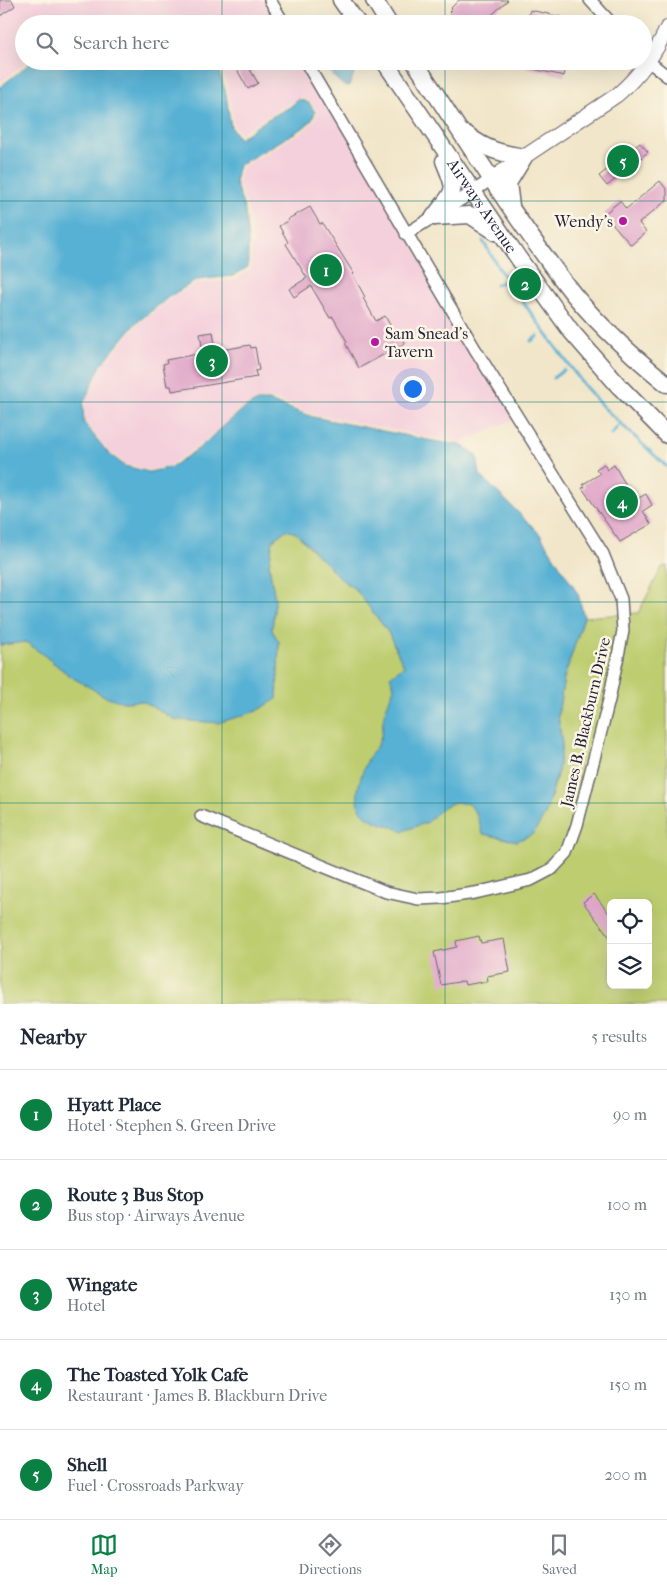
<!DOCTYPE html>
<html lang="en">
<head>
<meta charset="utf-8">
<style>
  body { margin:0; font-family:"IM FELL French Canon",serif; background:#f2f2f3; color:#1f2937 }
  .controls { position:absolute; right:15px; bottom:15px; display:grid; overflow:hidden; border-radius:8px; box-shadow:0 5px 20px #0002 }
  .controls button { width:45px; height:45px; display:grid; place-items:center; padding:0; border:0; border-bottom:1px solid #e0e1e3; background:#fff; color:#1f2937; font:25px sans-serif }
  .you { position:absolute; left:412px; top:388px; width:18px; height:18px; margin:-12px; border:4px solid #fff; border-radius:50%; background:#1a73e8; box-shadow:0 0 0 8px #1a73e833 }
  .badge { display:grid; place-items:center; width:32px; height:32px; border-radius:50%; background:#0b8043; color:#fff; font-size:16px; font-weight:700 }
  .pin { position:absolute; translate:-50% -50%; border:2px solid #fff; box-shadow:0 1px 5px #0006 }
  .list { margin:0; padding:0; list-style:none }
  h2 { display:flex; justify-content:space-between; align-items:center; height:65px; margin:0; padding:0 20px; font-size:21px }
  h2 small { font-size:16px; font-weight:400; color:#747a83 }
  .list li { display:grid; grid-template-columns:32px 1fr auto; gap:15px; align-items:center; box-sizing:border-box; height:90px; padding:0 20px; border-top:1px solid #e0e1e3 }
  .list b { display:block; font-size:19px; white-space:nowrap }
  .list p { margin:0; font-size:16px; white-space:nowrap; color:#747a83 }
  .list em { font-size:16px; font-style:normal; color:#747a83 }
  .icon { flex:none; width:28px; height:28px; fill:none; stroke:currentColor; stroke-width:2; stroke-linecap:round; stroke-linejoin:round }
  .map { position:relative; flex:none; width:667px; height:1004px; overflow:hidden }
  .search { position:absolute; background:#fff; box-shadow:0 5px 20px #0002; left:15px; right:15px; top:15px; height:55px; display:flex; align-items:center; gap:12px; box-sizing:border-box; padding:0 18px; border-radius:28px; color:#747a83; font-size:19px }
  .sheet { height:515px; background:#fff }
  nav { display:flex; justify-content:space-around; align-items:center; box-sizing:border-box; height:70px; border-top:1px solid #e0e1e3; background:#fff; font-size:14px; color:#747a83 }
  nav a { display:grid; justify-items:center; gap:2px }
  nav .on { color:#0b8043 }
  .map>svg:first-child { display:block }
  .built { fill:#f4cfdc }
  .green { fill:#bdcd70; stroke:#707856; fill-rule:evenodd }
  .water { fill:#56b1d4; stroke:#3c6a88 }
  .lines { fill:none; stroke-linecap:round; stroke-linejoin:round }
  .stream { stroke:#56b1d4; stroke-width:3 }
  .building { fill:#e0a6c9 }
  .minor-casing { stroke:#6a676d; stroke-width:14 }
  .tertiary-casing { stroke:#6a676d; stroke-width:16 }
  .secondary-casing { stroke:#6a676d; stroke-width:19 }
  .minor { stroke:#fff; stroke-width:11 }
  .tertiary { stroke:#fff; stroke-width:14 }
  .secondary { stroke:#fff; stroke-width:16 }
  .grid { fill:none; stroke:#0f766e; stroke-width:1; stroke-opacity:0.55 }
  .poi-dot { fill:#b5179e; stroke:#fcf5e5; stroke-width:2 }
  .labels { text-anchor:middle; stroke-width:5; stroke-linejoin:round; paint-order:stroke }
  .street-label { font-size:16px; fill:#22223b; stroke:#fcf5e5 }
  .poi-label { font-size:16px; fill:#22223b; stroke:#fcf5e5; text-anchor:end }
</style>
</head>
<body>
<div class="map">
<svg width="667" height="1004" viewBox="0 0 667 1004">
  <rect width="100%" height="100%" fill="#fcf5e5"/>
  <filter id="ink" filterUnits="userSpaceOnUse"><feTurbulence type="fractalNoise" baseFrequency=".02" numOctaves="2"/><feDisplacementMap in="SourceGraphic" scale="10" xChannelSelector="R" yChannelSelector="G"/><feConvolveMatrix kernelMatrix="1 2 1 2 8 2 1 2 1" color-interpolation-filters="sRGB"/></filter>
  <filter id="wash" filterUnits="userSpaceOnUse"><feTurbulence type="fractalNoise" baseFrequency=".0096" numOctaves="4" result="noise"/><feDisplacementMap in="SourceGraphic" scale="20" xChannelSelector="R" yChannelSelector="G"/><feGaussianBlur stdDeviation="1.12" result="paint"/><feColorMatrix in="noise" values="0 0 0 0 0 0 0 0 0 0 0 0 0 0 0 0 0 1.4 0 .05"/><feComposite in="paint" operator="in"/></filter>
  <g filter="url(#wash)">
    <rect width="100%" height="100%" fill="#f1e6c9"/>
    <g class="built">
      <polygon points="0,0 270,0 284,24 147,24 139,21 117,21 89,24 24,24 24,61 28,61 0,83"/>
      <polygon points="219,61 305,61 515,419 462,442 433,438 312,414 270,398 256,400 241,409 196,448 170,465 149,470 126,464 109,452 95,434 86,423 85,404 102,366 136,326 171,298 197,283 234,280 251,269 252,241 249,212 238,182 242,167 305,130 314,121 318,112 310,101 300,97 240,133 234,126 229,93"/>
    </g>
    <path class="green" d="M286,529L296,533L341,579L356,590L388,632L404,666L384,715L381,739L369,758L366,816C378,822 391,825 403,831L428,822L443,807L455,802L469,804L476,813L484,834L517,841L551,797L558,771L562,744L558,715L564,678L584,617L638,613L662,567L667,566V1004H0V645L26,642L45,656L70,676L82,683L124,702L142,701L176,720L257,711L277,698L279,642L272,630L275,600L269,565L273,540ZM611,903H648V985H611Z"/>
    <g class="water">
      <path d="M33,61H216L226,94L231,127L239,139L266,120L290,107L299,99L309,103L315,112L312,120L303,128L239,165L235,182L245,211L248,241V267L233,276L197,280L170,296L135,324L101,365L83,404L84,423L108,453L125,466L149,472L171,467L198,449L242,410L257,401H269L313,417L433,441L461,445L477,455L480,475L539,533L578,594L584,617L564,678L558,715L562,744L558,771L545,815L533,834L517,841L483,834L476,813L469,804L455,802L443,807L428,822L403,831C391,825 374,824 364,814C351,800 361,774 368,759C372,752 378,746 380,739C383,732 382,724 384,716C386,707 391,697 394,687L390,676L404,666L388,632L356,590L341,579L296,533L286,530L273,540L269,565L275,600L272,630L279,642L277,699L257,711L218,723L176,720L142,701L124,702L106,697L70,676L45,656L26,642L0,645V87Z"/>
      <polygon points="329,61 359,61 349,86 344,86 328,71"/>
    </g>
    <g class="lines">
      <g class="stream">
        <polyline points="483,241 501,272 583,384 603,407 667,467"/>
        <polyline points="496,285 504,281"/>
        <polyline points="531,341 538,336"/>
        <polyline points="553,378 564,370"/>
        <polyline points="611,435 618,426"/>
      </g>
    </g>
    <g id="blocks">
      <g class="building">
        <polygon points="0,0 12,0 15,6 0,16"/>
        <polygon points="459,0 508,0 482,24 460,24 449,12 452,9 451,8"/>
        <polygon points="530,10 562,17 560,24 527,24"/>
        <polygon points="232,61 245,61 258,83 248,89"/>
        <polygon points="516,61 563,61 567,62 564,76 516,65"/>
        <polygon points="640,143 648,152 607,186 599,176"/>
        <polygon points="660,181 667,190 667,200 639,223 646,232 631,245 604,214 620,201 626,209"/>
        <polygon points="310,207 320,224 322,223 354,274 353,275 365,297 363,298 376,321 385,316 396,336 400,334 405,343 359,368 345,343 347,342 345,338 333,317 330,318 311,286 294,297 289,289 307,278 286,244 288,242 279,226 289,220 288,219"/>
        <polygon points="213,332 216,351 250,345 251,348 255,347 259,370 255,371 257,377 172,391 171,386 167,386 163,364 167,363 166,360 203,353 200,334"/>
        <polygon points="604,464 607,470 614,465 635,500 646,494 652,505 643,511 651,524 620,542 582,488 585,487 583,484 600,474 596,469"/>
        <polygon points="594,894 611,916 611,939 583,902"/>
        <polygon points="479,936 481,943 504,939 510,972 487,976 488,981 465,985 464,981 441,985 434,952 457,947 456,941"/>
      </g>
    </g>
  </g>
  <g filter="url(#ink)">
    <use href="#blocks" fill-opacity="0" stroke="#6a676d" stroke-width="1"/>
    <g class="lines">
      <g class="minor-casing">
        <g id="minor">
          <polyline points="270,0 284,24"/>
          <polyline points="590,0 612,24"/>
          <polyline points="643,57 667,76"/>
          <polyline points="406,234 473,192 491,179"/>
          <polyline points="201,816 386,892 418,899 441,898 475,893 531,880 552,869 567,853 577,825 609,700 623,631 621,599 603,554 475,349 305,61"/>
        </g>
      </g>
      <g class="tertiary-casing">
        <path id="tertiary" d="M491,179L617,95C639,76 655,55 667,28"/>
      </g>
      <g class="secondary-casing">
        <g id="secondary">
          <polyline points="341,0 358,24"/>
          <polyline points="374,0 389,24"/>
          <path id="s1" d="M384,61L519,259L571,331L618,385L667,435"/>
          <path d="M414,61C463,135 510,211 564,282C593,321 630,354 667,384"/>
          <path d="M466,134C486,150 500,153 524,157L508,183L511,206"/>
          <path d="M434,217C455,189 458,194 444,161"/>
          <polyline points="434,217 470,215 496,232"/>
        </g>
      </g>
      <use href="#minor" class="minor"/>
      <use href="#tertiary" class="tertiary"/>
      <use href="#secondary" class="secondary"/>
    </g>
  </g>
  <path class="grid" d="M222,0V24M445,0V24M222,61V1004M445,61V1004M0,201H667M0,402H667M0,602H667M0,803H667"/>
  <g class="poi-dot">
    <circle cx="623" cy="221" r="5"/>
    <circle cx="375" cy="342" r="5"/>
  </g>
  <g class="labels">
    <g class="street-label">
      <text dy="6" stroke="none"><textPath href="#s1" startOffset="175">Airways Avenue</textPath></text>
      <text transform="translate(585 722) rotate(-77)" y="6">James B. Blackburn Drive</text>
    </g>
    <g class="poi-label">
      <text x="613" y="227">Wendy's</text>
      <text x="385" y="339" text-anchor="start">Sam Snead's<tspan x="385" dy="18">Tavern</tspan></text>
    </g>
  </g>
</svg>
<div class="controls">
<button><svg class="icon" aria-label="locate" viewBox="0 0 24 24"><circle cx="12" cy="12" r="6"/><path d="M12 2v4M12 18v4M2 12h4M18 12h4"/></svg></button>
<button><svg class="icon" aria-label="layers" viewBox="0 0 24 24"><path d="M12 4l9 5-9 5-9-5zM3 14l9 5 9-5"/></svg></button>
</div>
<div class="you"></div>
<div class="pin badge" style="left:326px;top:270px">1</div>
<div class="pin badge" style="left:525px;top:284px">2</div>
<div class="pin badge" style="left:212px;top:361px">3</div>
<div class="pin badge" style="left:622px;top:502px">4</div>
<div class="pin badge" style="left:623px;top:161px">5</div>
<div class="search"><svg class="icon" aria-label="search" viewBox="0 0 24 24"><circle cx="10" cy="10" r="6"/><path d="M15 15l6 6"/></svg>Search here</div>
</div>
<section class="sheet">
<h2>Nearby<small>5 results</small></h2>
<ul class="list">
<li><span class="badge">1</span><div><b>Hyatt Place</b><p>Hotel · Stephen S. Green Drive</p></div><em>90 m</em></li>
<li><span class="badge">2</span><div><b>Route 3 Bus Stop</b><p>Bus stop · Airways Avenue</p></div><em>100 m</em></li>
<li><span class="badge">3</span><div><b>Wingate</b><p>Hotel</p></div><em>130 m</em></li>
<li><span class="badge">4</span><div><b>The Toasted Yolk Cafe</b><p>Restaurant · James B. Blackburn Drive</p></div><em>150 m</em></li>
<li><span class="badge">5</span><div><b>Shell</b><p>Fuel · Crossroads Parkway</p></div><em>200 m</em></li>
</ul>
</section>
<nav>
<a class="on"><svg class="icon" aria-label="map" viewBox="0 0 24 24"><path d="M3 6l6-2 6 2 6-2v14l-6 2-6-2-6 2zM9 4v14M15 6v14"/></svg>Map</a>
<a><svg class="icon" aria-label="directions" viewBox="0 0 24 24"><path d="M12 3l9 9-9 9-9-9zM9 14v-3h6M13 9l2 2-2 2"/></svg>Directions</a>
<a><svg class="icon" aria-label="saved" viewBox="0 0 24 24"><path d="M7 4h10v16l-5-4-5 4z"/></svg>Saved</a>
</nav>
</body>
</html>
